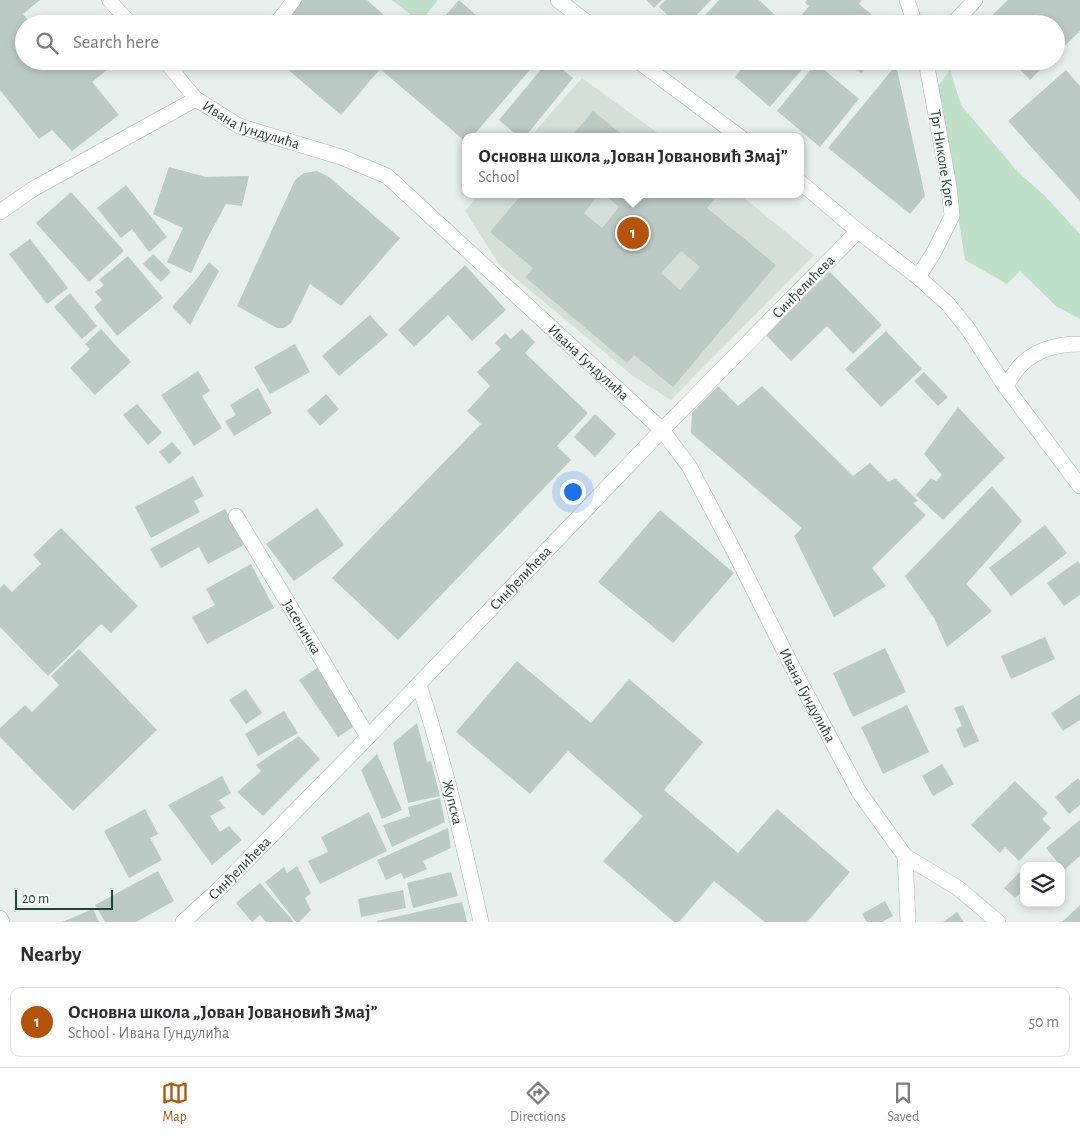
<!DOCTYPE html>
<html lang="en">
<head>
<meta charset="utf-8">
<style>
  body { margin:0; font-family:"Alegreya Sans",sans-serif; background:#f2f2f3; color:#2b2b33 }
  .controls { position:absolute; right:15px; bottom:15px; display:grid; overflow:hidden; border-radius:10px; box-shadow:0 2px 8px #0003 }
  .controls button { width:45px; height:45px; display:grid; place-items:center; padding:0; border:0; border-bottom:1px solid #e1e1e2; background:#fff; color:#2b2b33; font:25px sans-serif }
  .scale { position:absolute; left:15px; bottom:12px; width:98px; box-sizing:border-box; padding-left:5px; border:2px solid #24423a; border-top:0; font-size:14px; line-height:18px; white-space:nowrap; color:#24423a; -webkit-text-stroke:4px #f7fbf9; paint-order:stroke }
  .you { position:absolute; left:572px; top:491px; width:18px; height:18px; margin:-12px; border:4px solid #fff; border-radius:50%; background:#1a73e8; box-shadow:0 0 0 8px #1a73e833 }
  .badge { display:grid; place-items:center; width:32px; height:32px; border-radius:50%; background:#b45309; color:#fff; font-size:16px; font-weight:700 }
  .pin { position:absolute; translate:-50% -50%; border:2px solid #fff; box-shadow:0 1px 5px #0006 }
  .popup { position:absolute; left:462px; top:133px; width:342px; height:65px; box-sizing:border-box; display:grid; place-content:center; border-radius:10px; background:#fff; filter:drop-shadow(0 1px 4px #0005); font-size:16px; white-space:nowrap; color:#7c7c81 }
  .popup b { font-size:19px; color:#2b2b33 }
  .popup::after { content:''; position:absolute; left:50%; top:100%; margin-left:-10px; border:10px solid transparent; border-top-color:#fff }
  .list { margin:0; padding:0; list-style:none }
  h2 { display:flex; justify-content:space-between; align-items:center; height:65px; margin:0; padding:0 20px; font-size:21px }
  h2 small { font-size:16px; font-weight:400; color:#7c7c81 }
  .list li { display:grid; grid-template-columns:32px 1fr auto; gap:15px; align-items:center; box-sizing:border-box; height:70px; margin:0 10px 10px; padding:0 10px; border:1px solid #e1e1e2; border-radius:10px }
  .list b { display:block; font-size:19px; white-space:nowrap }
  .list p { margin:0; font-size:16px; white-space:nowrap; color:#7c7c81 }
  .list em { font-size:16px; font-style:normal; color:#7c7c81 }
  .icon { flex:none; width:28px; height:28px; fill:none; stroke:currentColor; stroke-width:2; stroke-linecap:round; stroke-linejoin:round }
  .map { position:relative; flex:none; width:1080px; height:922px; overflow:hidden }
  .search { position:absolute; background:#fff; box-shadow:0 2px 8px #0003; left:15px; right:15px; top:15px; height:55px; display:flex; align-items:center; gap:12px; box-sizing:border-box; padding:0 18px; border-radius:28px; color:#7c7c81; font-size:19px }
  .sheet { height:145px; background:#fff }
  nav { display:flex; justify-content:space-around; align-items:center; box-sizing:border-box; height:70px; border-top:1px solid #e1e1e2; background:#fff; font-size:14px; color:#7c7c81 }
  nav a { display:grid; justify-items:center; gap:2px }
  nav .on { color:#b45309 }
  .map>svg:first-child { display:block }
  .built { fill:#d4dfda }
  .green { fill:#bfe0c8 }
  .building { fill:#bbcac4; fill-rule:evenodd }
  .lines { fill:none; stroke-linecap:round; stroke-linejoin:round }
  .lane-casing { stroke:#a8b8b2; stroke-width:15 }
  .street-casing { stroke:#a8b8b2; stroke-width:16 }
  .secondary-casing { stroke:#a4bbb3; stroke-width:16 }
  .lane { stroke:#fff; stroke-width:14 }
  .street { stroke:#fff; stroke-width:15 }
  .secondary { stroke:#fff; stroke-width:15 }
  .labels { text-anchor:middle; stroke-width:4; stroke-linejoin:round; paint-order:stroke }
  .street-label { font-size:15px; fill:#24423a; stroke:#f7fbf9 }
</style>
</head>
<body>
<div class="map">
<svg width="1080" height="922" viewBox="0 0 1080 922">
  <rect width="100%" height="100%" fill="#e6efeb"/>
  <g class="built">
    <polygon points="582,78 663,137 530,137"/>
    <polygon points="480,194 719,194 721,196 723,194 739,194 814,255 671,400 633,376 526,287 499,264 465,211"/>
  </g>
  <g class="green">
    <polygon points="392,0 438,0 420,22"/>
    <polygon points="950,70 961,105 1018,172 1045,196 1080,234 1080,319 1056,306 1020,271 1007,284 965,260 938,86"/>
  </g>
  <g class="building">
    <polygon points="0,0 40,0 23,14 31,24 24,24 24,61 101,61 108,69 92,82 119,115 72,151 52,130 39,139 0,90"/>
    <polygon points="302,0 367,0 394,24 282,24"/>
    <polygon points="459,0 486,24 438,24"/>
    <polygon points="646,0 662,0 654,8"/>
    <polygon points="665,0 711,0 688,24 677,24 659,7"/>
    <polygon points="719,0 759,0 778,18 772,24 697,24"/>
    <polygon points="807,0 862,0 859,4 883,24 800,24 797,21 809,6 805,3"/>
    <polygon points="1008,0 1080,0 1080,31 1056,54 1056,24 983,24"/>
    <polygon points="278,61 530,61 534,65 472,137 466,137 466,142 380,69 341,115"/>
    <polygon points="548,61 552,61 573,78 525,137 519,137 499,120"/>
    <polygon points="722,61 738,61 730,69"/>
    <polygon points="748,61 809,61 770,107 735,77"/>
    <polygon points="847,61 872,61 861,73"/>
    <polygon points="1012,61 1049,61 1030,80"/>
    <polygon points="816,63 859,99 820,147 777,111"/>
    <polygon points="896,65 925,196 910,214 828,148"/>
    <polygon points="1066,70 1080,86 1080,201 1008,121"/>
    <polygon points="593,111 625,137 571,137"/>
    <polygon points="169,167 206,177 249,176 242,206 226,204 207,239 191,273 167,262 183,228 153,214"/>
    <polygon points="317,171 329,177 400,238 341,306 310,284 291,323 284,328 277,328 237,306 295,180 304,173"/>
    <polygon points="126,185 167,237 149,252 132,229 121,238 97,208"/>
    <polygon points="71,192 124,251 89,282 36,223"/>
    <path d="M522,194H599L584,213L602,228L619,207L604,194H710L715,198L707,208L776,265L673,387L634,355L627,363L525,277L533,268L490,232ZM681,251L700,267L680,290L661,273Z"/>
    <polygon points="30,239 68,288 47,304 9,254"/>
    <polygon points="153,254 171,272 161,282 143,264"/>
    <polygon points="128,256 163,298 117,336 94,307 102,300 95,292 104,285 99,280"/>
    <polygon points="209,262 219,271 190,325 172,307 195,281"/>
    <polygon points="465,265 506,310 472,341 448,315 414,347 398,330"/>
    <polygon points="830,272 882,325 853,354 827,326 791,361 766,335"/>
    <polygon points="70,293 97,326 82,339 54,307"/>
    <polygon points="370,315 388,335 339,376 322,356"/>
    <polygon points="101,329 131,362 95,395 70,368 90,349 85,344"/>
    <polygon points="522,329 535,342 525,353 588,413 557,446 571,460 398,640 332,578 481,424 467,411 490,386 477,372 501,349 495,343 505,333 511,339"/>
    <polygon points="886,331 922,369 881,407 845,369"/>
    <polygon points="295,344 310,372 270,394 254,367"/>
    <polygon points="198,371 210,391 202,396 222,428 194,446 161,395"/>
    <polygon points="924,372 948,397 938,406 914,381"/>
    <polygon points="718,386 738,406 762,386 853,476 870,463 889,482 895,478 918,501 913,503 926,515 872,568 886,586 834,617 794,536 802,528 691,433 692,413"/>
    <polygon points="258,388 272,413 234,436 225,421 236,415 230,405"/>
    <polygon points="326,394 339,409 320,426 307,411"/>
    <polygon points="137,404 162,433 148,445 123,415"/>
    <polygon points="958,407 1005,458 943,520 916,495 931,478 936,481 942,475 924,454"/>
    <polygon points="595,414 616,434 595,457 574,437"/>
    <polygon points="172,442 182,453 169,464 159,452"/>
    <polygon points="193,476 204,496 194,501 200,512 151,538 135,507"/>
    <polygon points="992,486 1022,521 966,584 992,611 947,647 934,618 905,576"/>
    <polygon points="317,508 344,545 294,581 266,544"/>
    <polygon points="225,509 244,545 208,564 199,547 161,568 150,549"/>
    <polygon points="660,510 734,573 673,643 598,582"/>
    <polygon points="1045,525 1067,553 1011,596 989,568"/>
    <polygon points="61,528 138,606 111,633 101,624 48,676 0,627 0,588 4,584 12,592 41,564 33,555"/>
    <polygon points="1078,561 1080,564 1080,595 1064,606 1047,583"/>
    <polygon points="251,564 274,608 207,644 192,617 215,605 206,589"/>
    <polygon points="1045,637 1055,659 1011,679 1001,656"/>
    <polygon points="885,648 906,692 853,717 833,673"/>
    <polygon points="79,649 157,730 73,811 0,737 0,728 25,705 32,712 59,685 51,676"/>
    <polygon points="517,661 591,723 629,679 703,742 664,790 738,853 777,809 850,872 807,922 765,922 714,881 679,922 674,922 603,861 643,816 568,751 530,794 456,732"/>
    <polygon points="317,668 356,725 338,737 299,680"/>
    <polygon points="246,689 262,713 246,724 229,700"/>
    <polygon points="1080,694 1080,720 1063,731 1051,713"/>
    <polygon points="907,705 929,752 883,774 861,727"/>
    <polygon points="963,705 979,741 964,748 956,729 962,726 954,708"/>
    <polygon points="284,711 298,733 258,756 245,734"/>
    <polygon points="417,723 427,762 431,761 440,796 408,803 393,743"/>
    <polygon points="299,736 320,759 263,816 237,792 261,771 256,765"/>
    <polygon points="377,754 402,810 382,819 361,770"/>
    <polygon points="942,764 954,784 933,796 922,776"/>
    <polygon points="222,776 231,793 219,800 225,808 210,816 220,832 229,826 242,840 212,865 168,805"/>
    <polygon points="1078,778 1080,781 1080,805 1069,814 1055,797"/>
    <polygon points="1015,781 1048,813 1042,819 1051,828 1019,861 1005,847 1000,853 971,825"/>
    <polygon points="440,798 445,822 392,847 383,825 410,816 408,807"/>
    <polygon points="145,809 158,834 150,838 162,860 129,878 104,831"/>
    <polygon points="369,812 387,851 320,884 308,861 328,852 321,837"/>
    <polygon points="1080,820 1080,856 1064,870 1046,848"/>
    <polygon points="448,828 451,848 423,861 427,869 404,879 401,873 386,880 377,860"/>
    <polygon points="297,866 311,893 305,898 311,910 299,922 296,922 265,882 284,867 287,873"/>
    <polygon points="1024,868 1024,890 1015,898 1004,888"/>
    <polygon points="158,871 174,901 136,922 105,922 95,905"/>
    <polygon points="451,872 458,896 413,908 407,883"/>
    <polygon points="260,883 294,922 266,922 260,915 252,922 236,903"/>
    <polygon points="403,890 406,908 361,917 358,899"/>
    <polygon points="885,901 893,916 882,922 867,922 862,914"/>
    <polygon points="462,902 467,922 377,922 377,921"/>
    <polygon points="1080,905 1080,922 1062,922"/>
    <polygon points="93,909 99,922 62,922"/>
    <polygon points="957,912 964,922 943,922"/>
  </g>
  <g class="lines">
    <g class="lane-casing">
      <g id="lane">
        <polyline points="109,0 131,24"/>
        <polyline points="277,22 294,0"/>
        <polyline points="165,61 196,99"/>
      </g>
    </g>
    <g class="street-casing">
      <g id="street">
        <polyline points="907,0 915,24"/>
        <polyline points="953,24 975,0"/>
        <path id="s1" d="M0,212L33,189L196,99L239,126L341,157L387,176L662,430L689,466L734,551L798,678L859,792L905,856L958,888L998,922"/>
        <polyline points="918,277 933,254 952,216 949,186 926,61"/>
        <path d="M1005,386C1011,379 1016,369 1023,363C1038,349 1060,344 1080,344"/>
        <path id="s2" d="M236,516L368,737"/>
        <path id="s3" d="M419,685C445,763 463,842 481,922"/>
        <polyline points="905,856 908,922"/>
        <path id="s4" d="M183,922L217,891L368,737L662,430L858,231"/>
      </g>
    </g>
    <g class="secondary-casing">
      <g id="secondary">
        <polyline points="558,0 589,24"/>
        <polyline points="638,61 740,137"/>
        <polyline points="800,182 858,231 918,277 948,304 968,329 1005,386 1080,486"/>
        <polyline points="0,918 2,922"/>
      </g>
    </g>
    <use href="#lane" class="lane"/>
    <use href="#street" class="street"/>
    <use href="#secondary" class="secondary"/>
  </g>
  <g class="labels">
    <g class="street-label">
      <text dy="5" stroke="none"><textPath href="#s1" startOffset="288">Ивана Гундулића</textPath></text>
      <text transform="translate(943 158) rotate(81)" y="5">Трг Николе Крге</text>
      <text dy="5" stroke="none"><textPath href="#s4" startOffset="888">Синђелићева</textPath></text>
      <text dy="5" stroke="none"><textPath href="#s1" startOffset="708">Ивана Гундулића</textPath></text>
      <text dy="5" stroke="none"><textPath href="#s4" startOffset="482">Синђелићева</textPath></text>
      <text dy="5" stroke="none"><textPath href="#s2" startOffset="129">Јасеничка</textPath></text>
      <text dy="5" stroke="none"><textPath href="#s1" startOffset="1111">Ивана Гундулића</textPath></text>
      <text dy="5" stroke="none"><textPath href="#s3" startOffset="122">Жупска</textPath></text>
      <text dy="5" stroke="none"><textPath href="#s4" startOffset="78">Синђелићева</textPath></text>
    </g>
  </g>
</svg>
<div class="controls">
<button><svg class="icon" aria-label="layers" viewBox="0 0 24 24"><path d="M12 4l9 5-9 5-9-5zM3 14l9 5 9-5"/></svg></button>
</div>
<div class="scale">20 m</div>
<div class="you"></div>
<div class="pin badge" style="left:633px;top:233px">1</div>
<div class="popup"><b>Основна школа „Јован Јовановић Змај”</b>School</div>
<div class="search"><svg class="icon" aria-label="search" viewBox="0 0 24 24"><circle cx="10" cy="10" r="6"/><path d="M15 15l6 6"/></svg>Search here</div>
</div>
<section class="sheet">
<h2>Nearby<small></small></h2>
<ul class="list">
<li><span class="badge">1</span><div><b>Основна школа „Јован Јовановић Змај”</b><p>School · Ивана Гундулића</p></div><em>50 m</em></li>
</ul>
</section>
<nav>
<a class="on"><svg class="icon" aria-label="map" viewBox="0 0 24 24"><path d="M3 6l6-2 6 2 6-2v14l-6 2-6-2-6 2zM9 4v14M15 6v14"/></svg>Map</a>
<a><svg class="icon" aria-label="directions" viewBox="0 0 24 24"><path d="M12 3l9 9-9 9-9-9zM9 14v-3h6M13 9l2 2-2 2"/></svg>Directions</a>
<a><svg class="icon" aria-label="saved" viewBox="0 0 24 24"><path d="M7 4h10v16l-5-4-5 4z"/></svg>Saved</a>
</nav>
</body>
</html>
